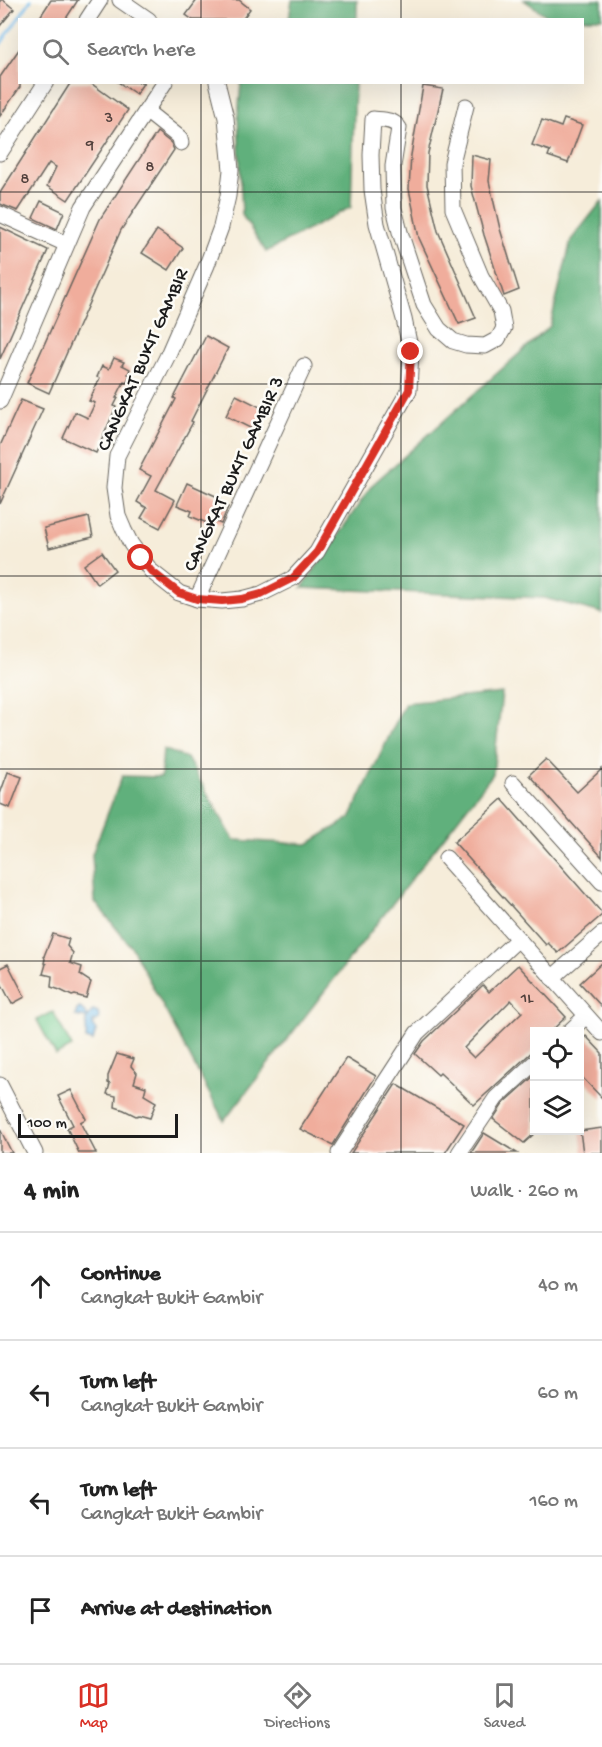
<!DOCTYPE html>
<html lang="en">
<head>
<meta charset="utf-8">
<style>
  body { margin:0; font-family:"Gochi Hand",sans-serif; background:#f2f2f2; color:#222 }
  .controls { position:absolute; right:18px; bottom:18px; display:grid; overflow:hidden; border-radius:0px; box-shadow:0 6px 24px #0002 }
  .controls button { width:54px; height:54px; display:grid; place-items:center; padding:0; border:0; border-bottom:2px solid #e0e0e0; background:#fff; color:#222; font:30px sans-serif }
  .scale { position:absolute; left:18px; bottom:15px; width:160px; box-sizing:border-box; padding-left:6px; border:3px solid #1c1c1c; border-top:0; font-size:16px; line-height:21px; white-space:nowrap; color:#1c1c1c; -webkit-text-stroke:4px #fdfcf7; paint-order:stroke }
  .stop { position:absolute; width:18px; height:18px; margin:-14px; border:4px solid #d93025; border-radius:50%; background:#fff }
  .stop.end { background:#d93025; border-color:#fff; box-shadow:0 2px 6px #0008 }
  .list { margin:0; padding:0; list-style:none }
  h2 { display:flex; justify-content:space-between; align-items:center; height:78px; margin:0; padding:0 24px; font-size:26px }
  h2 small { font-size:20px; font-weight:400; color:#767676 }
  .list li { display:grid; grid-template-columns:39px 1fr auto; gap:18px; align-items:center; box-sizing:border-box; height:108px; padding:0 24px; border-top:2px solid #e0e0e0 }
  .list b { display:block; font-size:22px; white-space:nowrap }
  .list p { margin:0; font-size:20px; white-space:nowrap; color:#767676 }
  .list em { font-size:20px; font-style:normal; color:#767676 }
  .icon { flex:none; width:33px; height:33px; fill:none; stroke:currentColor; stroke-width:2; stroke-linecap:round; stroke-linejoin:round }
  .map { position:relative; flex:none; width:602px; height:1153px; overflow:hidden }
  .search { position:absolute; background:#fff; box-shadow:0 6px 24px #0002; left:18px; right:18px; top:18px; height:66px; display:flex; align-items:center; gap:15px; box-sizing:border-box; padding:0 21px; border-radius:0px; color:#767676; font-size:22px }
  .sheet { height:510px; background:#fff }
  nav { display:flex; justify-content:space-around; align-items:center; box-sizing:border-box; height:84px; border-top:2px solid #e0e0e0; background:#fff; font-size:16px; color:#767676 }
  nav a { display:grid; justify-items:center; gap:3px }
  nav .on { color:#d93025 }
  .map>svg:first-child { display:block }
  .green { fill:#76cc91; stroke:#497456; stroke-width:1.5 }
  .forest { fill:#60b07b; stroke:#3e664c; stroke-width:1.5 }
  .water { fill:#76beee; stroke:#496d85; stroke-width:1.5 }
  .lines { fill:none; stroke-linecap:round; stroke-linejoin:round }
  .stream { stroke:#76beee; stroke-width:3 }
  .building { fill:#f0ad9c; fill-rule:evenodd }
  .minor-casing { stroke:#68655e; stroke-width:17 }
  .minor { stroke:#fff; stroke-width:15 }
  .route { stroke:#d93025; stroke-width:8 }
  .grid { fill:none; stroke:#1c1c1c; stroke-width:1.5; stroke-opacity:0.55 }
  .labels { text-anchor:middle; stroke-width:5; stroke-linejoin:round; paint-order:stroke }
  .number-label { font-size:16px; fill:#51403c }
  .street-label { font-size:20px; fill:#1c1c1c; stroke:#fdfcf7 }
</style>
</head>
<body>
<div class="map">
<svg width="602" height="1153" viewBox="0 0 602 1153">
  <rect width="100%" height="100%" fill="#fdfcf7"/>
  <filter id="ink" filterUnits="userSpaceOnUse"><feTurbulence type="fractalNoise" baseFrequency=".0167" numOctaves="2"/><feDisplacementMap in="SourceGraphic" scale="12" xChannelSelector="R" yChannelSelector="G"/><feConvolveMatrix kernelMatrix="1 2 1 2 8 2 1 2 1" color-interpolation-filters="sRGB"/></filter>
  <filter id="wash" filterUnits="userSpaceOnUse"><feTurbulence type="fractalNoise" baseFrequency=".008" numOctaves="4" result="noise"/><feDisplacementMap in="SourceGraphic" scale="24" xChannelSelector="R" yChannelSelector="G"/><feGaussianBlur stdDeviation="1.35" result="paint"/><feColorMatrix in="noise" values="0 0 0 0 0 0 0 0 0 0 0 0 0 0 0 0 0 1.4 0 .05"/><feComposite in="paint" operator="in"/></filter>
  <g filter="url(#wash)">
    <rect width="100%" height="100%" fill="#f6edda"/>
    <polygon class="green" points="53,1012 72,1047 56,1055 37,1020"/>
    <g class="forest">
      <polygon points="292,0 357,0 357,19 289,19"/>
      <polygon points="524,0 602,0 602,18 550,18"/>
      <polygon points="241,83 355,83 351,207 266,252 242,215 238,117"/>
      <polygon points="602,201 602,613 544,598 302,588 372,485 550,326 571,240"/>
      <polygon points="502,693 493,774 224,1121 132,948 95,902 92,854 122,776 161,777 163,749 187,758 234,840 308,844 350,818 405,703"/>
    </g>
    <path class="water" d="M80,1008L86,1013L88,1018L93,1010L98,1012L99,1019L93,1022V1027L96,1030L93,1041L86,1039C87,1031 86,1026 86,1018L75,1016L77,1010Z"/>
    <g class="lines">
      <polyline class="stream" points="0,45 31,0"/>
    </g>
    <g id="blocks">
      <g class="building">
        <polygon points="0,0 3,0 14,9 0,26"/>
        <polygon points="51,0 78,0 65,20 38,20"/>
        <polygon points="197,0 239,0 250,9 242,20 193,20 186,15"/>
        <polygon points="20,48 20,87 0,116 0,77"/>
        <polygon points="71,82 89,82 128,110 68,200 47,186 56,167 49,163 18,211 0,204 0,193"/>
        <polygon points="118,82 144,82 136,94"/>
        <polygon points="423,86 443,89 428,153 427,185 438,231 476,318 459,324 419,238 409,189 411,155"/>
        <polygon points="564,119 582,125 568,163 548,156 550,151 532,145 542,120 561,127"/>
        <polygon points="157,132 171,143 174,150 121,230 49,393 27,383 100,219"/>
        <polygon points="472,155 491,160 489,181 500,229 519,290 504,296 484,235 471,186"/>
        <polygon points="41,201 64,212 57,229 33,218"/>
        <polygon points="0,227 48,250 0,359"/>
        <polygon points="157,230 183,248 169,270 142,253"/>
        <polygon points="206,336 228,348 191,421 193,422 156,490 175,500 160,528 141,518 147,508 137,502 151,476 139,470 176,399 174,398"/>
        <polygon points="114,358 124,362 122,365 130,369 128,374 130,375 126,383 124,382 116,398 118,398 114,406 116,407 96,453 63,438 75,412 88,418 95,403 89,401 100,378 97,377 102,366 109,369"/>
        <polygon points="236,395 266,410 256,431 226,416"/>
        <polygon points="21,400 43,409 0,504 0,446"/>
        <polygon points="187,483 220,498 218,503 228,507 221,524 209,519 207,523 190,516 192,511 177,505"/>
        <polygon points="89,517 93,537 49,548 44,528"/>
        <polygon points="102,552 115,570 97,584 84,565"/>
        <polygon points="546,759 577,792 602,769 602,857 529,775"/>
        <polygon points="8,772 22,777 10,808 0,804 0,794"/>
        <polygon points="502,799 602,913 602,915 558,953 548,943 546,945 454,842"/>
        <polygon points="53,934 69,939 67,946 73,953 70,963 82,967 80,975 91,982 86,998 75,995 72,996 60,990 51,987 52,976 43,974 46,964 44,963 45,959 44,956"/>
        <polygon points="602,963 602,1007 580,983"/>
        <polygon points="8,964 25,997 12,1004 0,981 0,968"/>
        <path d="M518,965L566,1017L550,1032H534V1050L474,1105L440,1073L438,1075L415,1054L424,1041L483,985L489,992ZM511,1000L522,1012L474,1058L464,1048Z"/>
        <polygon points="586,1036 602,1053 602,1098 579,1074 579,1043"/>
        <polygon points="117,1054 134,1059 131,1066 137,1073 134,1083 146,1087 144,1095 156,1102 150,1118 139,1115 136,1116 124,1110 115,1107 116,1096 107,1094 110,1084 108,1083 108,1076"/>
        <polygon points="346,1058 376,1076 333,1145 300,1129"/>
        <polygon points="534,1076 534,1134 524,1143 493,1119 503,1104"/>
        <polygon points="396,1084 464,1124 445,1153 351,1153"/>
        <polygon points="71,1090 86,1119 80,1122 96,1153 79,1153 67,1128 73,1125 58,1096"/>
        <polygon points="602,1128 602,1153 583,1153 580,1131"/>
        <polygon points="0,1129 12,1153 0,1153"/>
        <polygon points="484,1133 517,1153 471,1153"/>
      </g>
    </g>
  </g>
  <g filter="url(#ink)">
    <use href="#blocks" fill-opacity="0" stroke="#68655e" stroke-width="1.5"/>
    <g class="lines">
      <g class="minor-casing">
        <g id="minor">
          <polyline points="120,0 149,20"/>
          <polyline points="87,20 100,0"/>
          <path d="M217,82L226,118L231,170L228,196L221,227L207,265L167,357L117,456L114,488L118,516L124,530L131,544L151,571L179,593L197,599L222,601L242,599L261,594L293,578L317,552L409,390L411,352L404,319L377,224L372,190L371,155L373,119C382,120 394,119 399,128L393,166L394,208L400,232L424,305L439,329L453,341L466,345L485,346L498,339L504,328L501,311L481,276L453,209L452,163L466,106"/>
          <polyline points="146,111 180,138 181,143"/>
          <polyline points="0,153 46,82"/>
          <polyline points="0,214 66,244"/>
          <polyline points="0,401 83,207 165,82"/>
          <polyline points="197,599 304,366"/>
          <polyline points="513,783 602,882"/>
          <polyline points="446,858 602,1033"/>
          <polyline points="552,978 602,934"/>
          <polyline points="569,1032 586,1016"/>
          <polyline points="0,1085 35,1153"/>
          <polyline points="339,1153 417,1033 518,939"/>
          <polyline points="459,1153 496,1098 534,1063"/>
        </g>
      </g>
      <use href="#minor" class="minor"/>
    </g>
  </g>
  <g class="lines" filter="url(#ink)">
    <polyline class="route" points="141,558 151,571 179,593 197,599 222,601 242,599 261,594 293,578 317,552 409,390 411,352"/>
  </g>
  <path class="grid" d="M201,0V20M401,0V20M201,82V1153M401,82V1153M0,192H602M0,384H602M0,576H602M0,769H602M0,961H602"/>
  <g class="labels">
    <g class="number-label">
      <text x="109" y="122">3</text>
      <text x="90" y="149">9</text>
      <text x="150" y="171">8</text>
      <text x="25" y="183">8</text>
      <text x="527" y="1002">1L</text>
    </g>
    <g class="street-label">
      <text transform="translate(141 359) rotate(-66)" y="7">CANGKAT BUKIT GAMBIR</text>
      <text transform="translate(232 473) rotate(-65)" y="7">CANGKAT BUKIT GAMBIR 3</text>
    </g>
  </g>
</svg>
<div class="controls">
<button><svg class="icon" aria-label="locate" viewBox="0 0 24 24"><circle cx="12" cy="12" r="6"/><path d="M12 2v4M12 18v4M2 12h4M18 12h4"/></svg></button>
<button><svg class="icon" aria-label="layers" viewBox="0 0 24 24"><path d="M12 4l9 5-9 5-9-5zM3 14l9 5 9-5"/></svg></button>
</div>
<div class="scale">100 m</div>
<div class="stop" style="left:141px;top:558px"></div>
<div class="stop end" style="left:411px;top:352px"></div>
<div class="search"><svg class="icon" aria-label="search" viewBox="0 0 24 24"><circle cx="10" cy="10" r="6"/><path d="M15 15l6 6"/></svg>Search here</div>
</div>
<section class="sheet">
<h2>4 min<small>Walk · 260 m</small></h2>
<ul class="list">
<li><svg class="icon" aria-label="ahead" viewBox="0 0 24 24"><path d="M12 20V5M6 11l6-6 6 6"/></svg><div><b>Continue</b><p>Cangkat Bukit Gambir</p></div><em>40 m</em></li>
<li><svg class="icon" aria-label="left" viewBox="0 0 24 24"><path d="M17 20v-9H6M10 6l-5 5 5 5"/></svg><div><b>Turn left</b><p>Cangkat Bukit Gambir</p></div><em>60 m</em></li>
<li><svg class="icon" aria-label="left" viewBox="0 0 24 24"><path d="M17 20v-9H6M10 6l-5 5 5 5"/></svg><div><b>Turn left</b><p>Cangkat Bukit Gambir</p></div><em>160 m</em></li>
<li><svg class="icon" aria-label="arrive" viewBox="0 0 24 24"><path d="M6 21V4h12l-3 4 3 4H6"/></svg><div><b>Arrive at destination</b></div></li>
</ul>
</section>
<nav>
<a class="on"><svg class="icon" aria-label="map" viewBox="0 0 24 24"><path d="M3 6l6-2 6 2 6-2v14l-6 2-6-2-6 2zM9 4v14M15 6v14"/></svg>Map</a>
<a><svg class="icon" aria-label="directions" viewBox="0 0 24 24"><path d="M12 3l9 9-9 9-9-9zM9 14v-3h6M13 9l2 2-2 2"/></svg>Directions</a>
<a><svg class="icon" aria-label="saved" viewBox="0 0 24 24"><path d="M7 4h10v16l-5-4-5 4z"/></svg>Saved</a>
</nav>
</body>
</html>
